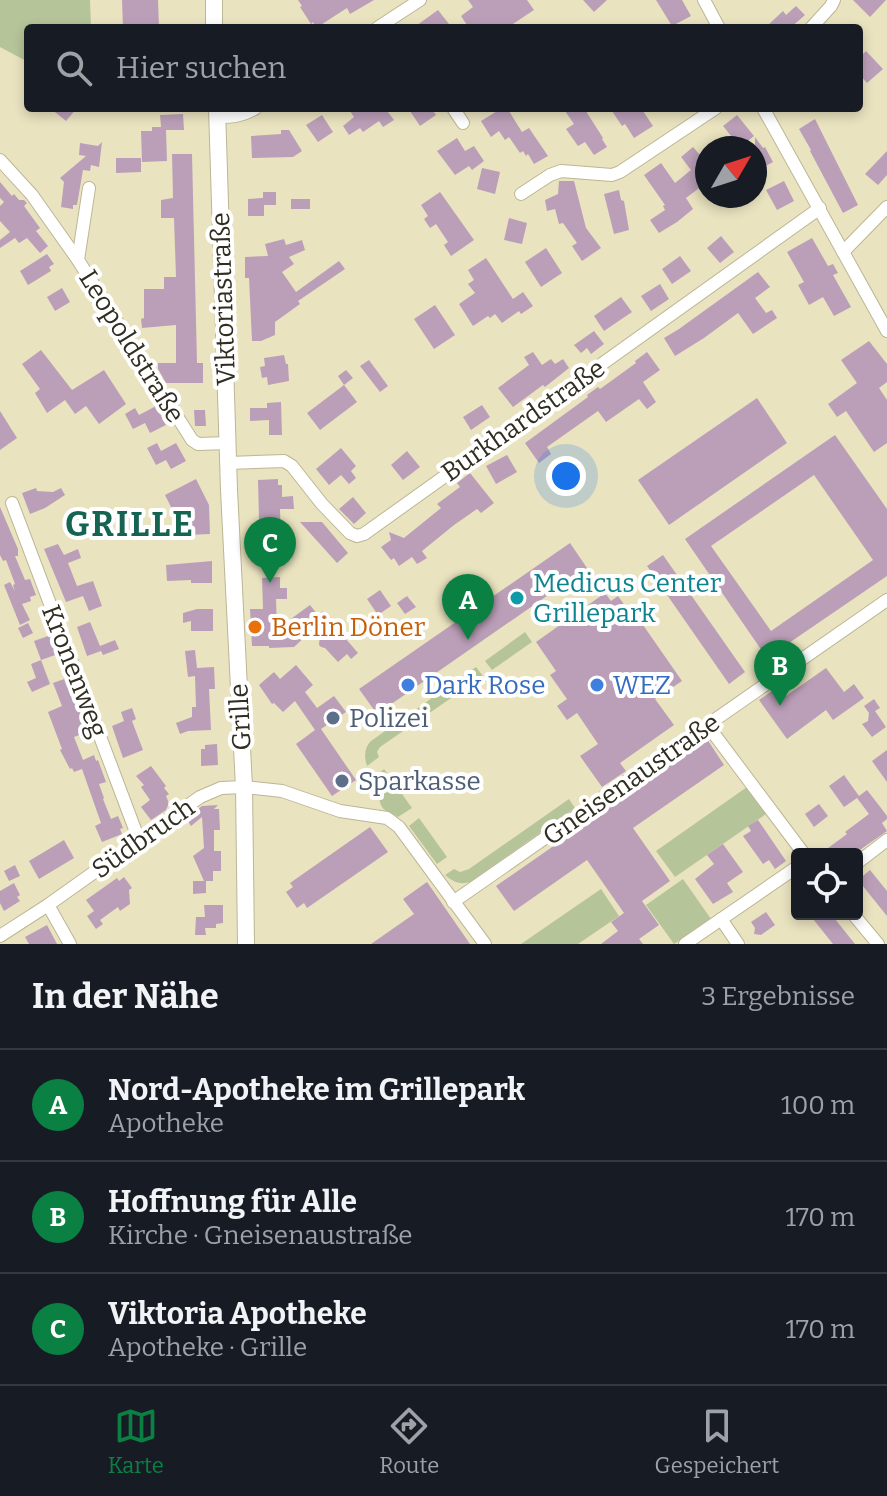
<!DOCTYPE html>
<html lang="de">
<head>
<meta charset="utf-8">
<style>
  body { margin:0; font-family:Bitter,serif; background:#242831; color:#f1f3f6 }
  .controls { position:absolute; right:24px; bottom:24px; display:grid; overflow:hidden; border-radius:8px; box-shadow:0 4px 12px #0003 }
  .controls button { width:72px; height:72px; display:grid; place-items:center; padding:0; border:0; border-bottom:2px solid #363941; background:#171b24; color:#f1f3f6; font:40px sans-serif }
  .compass { position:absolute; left:695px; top:136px; width:72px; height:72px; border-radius:50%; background:#171b24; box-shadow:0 4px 12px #0003; rotate:51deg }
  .you { position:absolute; left:566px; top:476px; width:28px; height:28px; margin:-20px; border:6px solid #fff; border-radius:50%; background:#1a73e8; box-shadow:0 0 0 12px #1a73e833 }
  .badge { display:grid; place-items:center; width:52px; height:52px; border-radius:50%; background:#0b8043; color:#fff; font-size:26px; font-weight:700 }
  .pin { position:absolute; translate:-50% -66px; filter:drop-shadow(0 2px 4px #0008) }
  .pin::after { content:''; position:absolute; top:42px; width:28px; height:24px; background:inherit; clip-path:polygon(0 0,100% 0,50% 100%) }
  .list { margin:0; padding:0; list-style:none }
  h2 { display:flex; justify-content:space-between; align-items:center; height:104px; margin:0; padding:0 32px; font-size:34px }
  h2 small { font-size:26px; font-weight:400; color:#9ea1a6 }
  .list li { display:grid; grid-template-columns:52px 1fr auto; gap:24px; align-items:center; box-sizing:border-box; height:112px; padding:0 32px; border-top:2px solid #363941 }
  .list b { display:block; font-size:30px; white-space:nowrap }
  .list p { margin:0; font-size:26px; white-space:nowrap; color:#9ea1a6 }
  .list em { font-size:26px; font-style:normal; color:#9ea1a6 }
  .icon { flex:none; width:44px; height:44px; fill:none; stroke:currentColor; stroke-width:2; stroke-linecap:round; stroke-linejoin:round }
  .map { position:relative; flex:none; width:887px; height:944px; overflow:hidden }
  .search { position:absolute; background:#171b24; box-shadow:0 4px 12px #0003; left:24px; right:24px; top:24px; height:88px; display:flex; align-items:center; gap:20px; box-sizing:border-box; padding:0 28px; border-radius:8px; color:#9ea1a6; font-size:30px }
  .sheet { height:440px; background:#171b24 }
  nav { display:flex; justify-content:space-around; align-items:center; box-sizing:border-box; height:112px; border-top:2px solid #363941; background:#171b24; font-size:22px; color:#9ea1a6 }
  nav a { display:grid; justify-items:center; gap:4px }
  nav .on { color:#0b8043 }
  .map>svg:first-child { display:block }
  .green { fill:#b6c499 }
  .building { fill:#bb9fb8; fill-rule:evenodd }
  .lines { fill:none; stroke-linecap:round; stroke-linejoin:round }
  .minor-casing { stroke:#bcb694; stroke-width:14 }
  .secondary-casing { stroke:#bcb694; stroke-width:18 }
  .minor { stroke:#fff; stroke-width:12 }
  .secondary { stroke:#fff; stroke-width:16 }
  .culture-dot { fill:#0f9aa8; stroke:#fff; stroke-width:3 }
  .food-dot { fill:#e8710a; stroke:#fff; stroke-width:3 }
  .shop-dot { fill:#3f7fe0; stroke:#fff; stroke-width:3 }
  .service-dot { fill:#5c6f8a; stroke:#fff; stroke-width:3 }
  .labels { text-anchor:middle; stroke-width:8; stroke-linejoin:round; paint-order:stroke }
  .street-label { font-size:26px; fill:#302e20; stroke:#fff }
  .culture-label { font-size:26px; fill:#0d838f; stroke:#fff; text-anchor:start }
  .food-label { font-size:26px; fill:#c56008; stroke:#fff; text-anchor:start }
  .shop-label { font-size:26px; fill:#366cbe; stroke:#fff; text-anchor:start }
  .service-label { font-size:26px; fill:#4e5e75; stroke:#fff; text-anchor:start }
  .district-label { font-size:34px; font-weight:bold; letter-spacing:2px; fill:#146451; stroke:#fff }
</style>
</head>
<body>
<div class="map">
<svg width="887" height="944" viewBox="0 0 887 944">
  <rect width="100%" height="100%" fill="#eae3c0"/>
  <g class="green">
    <polygon points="0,0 90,0 91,28 28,28 28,62 0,47"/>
    <polygon points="525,632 532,642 492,670 485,661"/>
    <path d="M476,667L483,676L380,747L377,752L379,757L367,766C364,757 364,748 371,741Z"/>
    <path d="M384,769L412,808L398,817C394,814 389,813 385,810C377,805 380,787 375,777Z"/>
    <polygon points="747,787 766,814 675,877 656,851"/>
    <path d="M569,799L575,808L470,882C460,885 453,882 445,875L454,869L460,872L469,869Z"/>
    <polygon points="419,818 447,857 437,864 409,826"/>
    <polygon points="683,879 711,919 674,944 646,905"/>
    <polygon points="601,889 619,916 578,944 521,944"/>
  </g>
  <g class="building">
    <polygon points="122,0 158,0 159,28 123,28"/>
    <polygon points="298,0 374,0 350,14 347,8 316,28 313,22 311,24 300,7 302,6"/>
    <polygon points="468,0 527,0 534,10 507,28 469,28 461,16 473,7"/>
    <polygon points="583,0 607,0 594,12"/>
    <polygon points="656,0 682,0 691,16 672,26"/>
    <polygon points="853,0 886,0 870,17"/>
    <polygon points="796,6 805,15 790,28 765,28 783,11 786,15"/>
    <polygon points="438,10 449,24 443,28 413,28"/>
    <polygon points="866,51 883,69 867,83 859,74 859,58"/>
    <polygon points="50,108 77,108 66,121"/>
    <polygon points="348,108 385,108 394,120 383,127 379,121 363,132 360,128 349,135 343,126 354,117"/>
    <polygon points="408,108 431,108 436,115 420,126"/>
    <polygon points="502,108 507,108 522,132 529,128 548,156 534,164 528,154 526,156 523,151 520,153 509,137 505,140 499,131 491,137 481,121"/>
    <polygon points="563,108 584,108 603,138 602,139 607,147 594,155 585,142 578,146 566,129 574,124"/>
    <polygon points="610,108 641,108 653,126 634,138 625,124 622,126"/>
    <polygon points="183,114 184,130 166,130 167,161 142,162 141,131 152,131 152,127 161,127 160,115"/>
    <polygon points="322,115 333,132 318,142 306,125"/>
    <polygon points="737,115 754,136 740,147 723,126"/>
    <polygon points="815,119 858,205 843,213 810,151 811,150 799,129"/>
    <polygon points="281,130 289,130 302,151 293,157 252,158 251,136 281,134"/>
    <polygon points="755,137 763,148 765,147 773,162 755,172"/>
    <polygon points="457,138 465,151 474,146 484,161 472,170 469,166 455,175 437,151"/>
    <polygon points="102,142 99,167 91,165 90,171 83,170 77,205 73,205 73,209 61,207 64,182 60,178 86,156 79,155 80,143 98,146"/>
    <polygon points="693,147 707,163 707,182 686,198 693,209 677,222 659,233 650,220 665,210 663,206 665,205 644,175 661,163 675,183 691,170 681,157"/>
    <polygon points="887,151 887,175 878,185 865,174"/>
    <polygon points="172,154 192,154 197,363 203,363 203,383 166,383 158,369 158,363 176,363 176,325 142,328 141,319 144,318 144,289 164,289 164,277 176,277 174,218 161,218 161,200 173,198"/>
    <polygon points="116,158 141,158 141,172 116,173"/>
    <polygon points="482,168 500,172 495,194 477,189"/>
    <polygon points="559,181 574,181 586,228 601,248 582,261 572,246 577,243 563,223 559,224 555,209 547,211 545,200 558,194"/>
    <polygon points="784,181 794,201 777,210 766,190"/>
    <polygon points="0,182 12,196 14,194 19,200 24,200 27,203 24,206 40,228 36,231 48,246 40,253 27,238 19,243 15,238 0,248 0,240 10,232 0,221 0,206 4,202 0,198"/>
    <polygon points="619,190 621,200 624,201 629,230 614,234 604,194"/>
    <polygon points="263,192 276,192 276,205 264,205 264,216 248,216 248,199 263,198"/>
    <polygon points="440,192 474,240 451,256 444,245 448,242 436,224 430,228 424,219 428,216 421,205"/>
    <rect x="291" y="199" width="19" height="10"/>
    <polygon points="509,218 527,223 522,244 504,240"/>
    <polygon points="721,236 734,252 720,263 707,248"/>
    <polygon points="812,238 828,266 833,264 838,273 833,275 851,307 834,316 823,297 809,305 798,285 804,282 787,252"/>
    <polygon points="284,239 286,245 302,240 305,250 289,257 294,264 282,272 296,292 339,261 345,269 298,301 300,304 275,322 275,335 261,341 252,341 249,278 245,278 245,257 268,256 265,244"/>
    <polygon points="546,248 562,273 541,287 525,262"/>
    <polygon points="47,254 54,264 49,267 51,271 28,285 20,271"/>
    <polygon points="680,256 691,271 672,284 662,269"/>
    <polygon points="486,258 513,299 523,292 533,306 521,314 519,311 502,323 495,314 490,318 488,316 473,326 459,304 475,293 468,284 474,280 468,270"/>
    <polygon points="758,272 770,287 755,298 766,313 772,310 777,318 753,334 738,313 704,338 675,356 664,338 679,329"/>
    <polygon points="660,284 669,299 651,311 641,296"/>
    <polygon points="62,288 70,302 55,311 47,297"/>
    <polygon points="621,297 632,312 604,331 594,316"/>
    <polygon points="435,305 455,335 434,349 414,319"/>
    <polygon points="594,331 604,344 591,354 587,348 581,353 574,345"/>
    <polygon points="869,341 887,364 887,382 879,388 887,400 887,443 874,452 846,411 837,417 828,404 857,383 841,360"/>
    <polygon points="41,350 72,390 104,370 126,404 99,424 86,406 75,414 65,400 47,413 35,393 40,389 22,364"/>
    <polygon points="533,352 542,365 551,359 555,364 563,359 569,368 545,387 543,385 513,407 498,388 529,365 524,357"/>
    <polygon points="647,352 660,370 643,382 656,402 647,409 639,399 606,422 598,411 547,447 551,454 539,463 525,443 588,397 587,395 598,387 600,389 636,363 635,361"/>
    <polygon points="284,355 286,364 288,364 289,381 268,385 267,377 262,378 260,367 265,366 264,358"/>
    <polygon points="369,360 388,386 380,392 360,366"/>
    <polygon points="346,370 353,378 344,385 357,402 320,430 307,413 344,385 338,376"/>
    <polygon points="757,398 787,443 669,525 638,480"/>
    <polygon points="281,402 282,435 269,435 269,420 250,421 250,408 267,408 267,403"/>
    <polygon points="482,405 490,417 471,430 463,417"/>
    <polygon points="156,406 166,425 150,433 145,423 133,429 125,414 135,408 139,415"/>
    <polygon points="194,410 205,410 206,426 195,426"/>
    <polygon points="0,411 17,438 0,450"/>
    <path d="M835,435L887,509V576L767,658L685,539ZM814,475L873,560L771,631L711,546Z"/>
    <polygon points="157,443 161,451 176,443 186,461 171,469 166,460 156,465 147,448"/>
    <polygon points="341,448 356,466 351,471 356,478 349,484 341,475 329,485 316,469"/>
    <polygon points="407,451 420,467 403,480 391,465"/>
    <polygon points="507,455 517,472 496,484 486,466"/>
    <polygon points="470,473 494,503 481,513 477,509 454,525 422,551 427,558 417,564 412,557 399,566 394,558 391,560 381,547 391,540 389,532 404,538 441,508 437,504 460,487 457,483"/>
    <polygon points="196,479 209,505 210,534 188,535 187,519 179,523 165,495"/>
    <polygon points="278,479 278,485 282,485 282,497 293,496 294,509 280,509 281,547 271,547 258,532 257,520 259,520 258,480"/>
    <polygon points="36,488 37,491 53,492 61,488 65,495 45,508 30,514 22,493"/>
    <polygon points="353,497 366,513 354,524 339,509"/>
    <polygon points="0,507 18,549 18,556 15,556 25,580 30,579 36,595 30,597 31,601 22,604 30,620 20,625 4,585 10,582 15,591 13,585 15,584 6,560 3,561 0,555"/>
    <polygon points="300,522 322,522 348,553 337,563"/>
    <polygon points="570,543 587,568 377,714 359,689"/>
    <polygon points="58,544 64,555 78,549 81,558 68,563 77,586 93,581 102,606 89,611 83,596 66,602 44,549"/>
    <polygon points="663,555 745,672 729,684 647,566"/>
    <polygon points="212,561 212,583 191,583 191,580 167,581 166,565"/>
    <polygon points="280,577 280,588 287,588 287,599 276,599 277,629 310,605 321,619 322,611 358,653 351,659 347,654 338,662 325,648 321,647 319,645 321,622 294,647 269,648 269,646 252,646 250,609 263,609 262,578"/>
    <polygon points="380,590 391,606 378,615 367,599"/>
    <polygon points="605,593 611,601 618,596 631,614 634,612 682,681 655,699 674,725 620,763 626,771 602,787 580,756 598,744 577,713 567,720 557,706 567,699 550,675 556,671 536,642"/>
    <polygon points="407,596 416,607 405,614 397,603"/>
    <polygon points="197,609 213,609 213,631 191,631 191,621 183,623 183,613"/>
    <polygon points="90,622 100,646 115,640 119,649 103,655 101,651 87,656 77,627"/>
    <polygon points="28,623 33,633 23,638 18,628"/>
    <polygon points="51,635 58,654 41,660 34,641"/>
    <polygon points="195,650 197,668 214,667 215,689 209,689 211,730 188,731 180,734 176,723 192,717 192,707 196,707 195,676 188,677 185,651"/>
    <polygon points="41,660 50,684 32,692 27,682 36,678 31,664"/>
    <polygon points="296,665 313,685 305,692 317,708 334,696 346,712 321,729 356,780 332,796 296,744 315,730 295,701 283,712 274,703 272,704 259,685 274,672 280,679"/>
    <polygon points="826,668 844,692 854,684 864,698 833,720 826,710 787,739 759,700 779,686 786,696"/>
    <polygon points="67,678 87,729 81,731 82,734 74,737 83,760 94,755 96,761 98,760 106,782 99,784 104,798 103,799 111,819 118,816 123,828 120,829 122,834 102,842 95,826 101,823 82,769 74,772 72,768 70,769 60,750 62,749 48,712 62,706 53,683"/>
    <polygon points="874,699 880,708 875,711 886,727 872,737 862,724 868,721 869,713 864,706"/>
    <polygon points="132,708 136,719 132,721 143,750 123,758 112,726 124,721 121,712"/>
    <polygon points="707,739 724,765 633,828 670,881 642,901 659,925 639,939 643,944 601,944 618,931 611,922 624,913 587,860 514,911 496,886"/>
    <polygon points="217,744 218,765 201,766 201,749 205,749 205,745"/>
    <polygon points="887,750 887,782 872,761"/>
    <polygon points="151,766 166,786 164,788 169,794 166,796 169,803 166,810 151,820 141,807 150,800 141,787 144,785 136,776"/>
    <polygon points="844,775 859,796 867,790 881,808 887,816 887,819 882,823 887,831 854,854 820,854 847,834 845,832 869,814 857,798 844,807 829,786"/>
    <polygon points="819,804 828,816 814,827 805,814"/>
    <polygon points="218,805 214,809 219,809 220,830 214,830 214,851 221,851 221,871 213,871 213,881 206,881 206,893 193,894 193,881 204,881 193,856 204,848 202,817 191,826 186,818 202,806"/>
    <polygon points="758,820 786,861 775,869 769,860 763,864 743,836 751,831 748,826"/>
    <polygon points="370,827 388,852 307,908 304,903 297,908 286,892 293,887 290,883"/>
    <polygon points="64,840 74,858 39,879 29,861"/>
    <polygon points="723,844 743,872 727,883 733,892 713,904 695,879 714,864 707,855"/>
    <polygon points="15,865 20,876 9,881 4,871"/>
    <polygon points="870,870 887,891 887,916 858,880"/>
    <polygon points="124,877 132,888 129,890 130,904 120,911 118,907 100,920 103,924 96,929 87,916 94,911 86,900 117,878 119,881"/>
    <polygon points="427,882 470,944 371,944 414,914 403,899"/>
    <polygon points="14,883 20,895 17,897 20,901 4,911 0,903 0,891"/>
    <polygon points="204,905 223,905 223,923 216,924 216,928 205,928 206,935 195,935 196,917 205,917"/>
    <polygon points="766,912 775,925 761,935 754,934 755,928 751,922"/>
    <polygon points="809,914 831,914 855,944 833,944"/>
    <polygon points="47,925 57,944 29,944 25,937"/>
  </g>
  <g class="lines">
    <g class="minor-casing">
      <g id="minor">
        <polyline points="704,0 719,28"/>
        <polyline points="377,28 420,0"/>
        <polyline points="811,28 831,6 834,0"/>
        <polyline points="453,108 463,123"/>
        <polyline points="763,108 887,331"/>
        <path d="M218,117C232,117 243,116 256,108"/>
        <polyline points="0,160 32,195 78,260 192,440 198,444 228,443"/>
        <polyline points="521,194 550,175 561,171 612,175 620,172 716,108"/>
        <polyline points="843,252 887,207"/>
        <polyline points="78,260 89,188"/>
        <polyline points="228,463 284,461 292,466 322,504 350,533 357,536 364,534 820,208"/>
        <polyline points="12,503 139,840"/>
        <polyline points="708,726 804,854"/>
        <polyline points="857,863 887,840"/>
        <polyline points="453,902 887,600"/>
        <polyline points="48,905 70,944"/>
        <polyline points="853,914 878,944"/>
        <polyline points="721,919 738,944"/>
        <polyline points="0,936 48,905 200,797 221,788 244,787 282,791 340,811 387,818 399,827 485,944"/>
        <polyline points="685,944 797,867"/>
      </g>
    </g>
    <g class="secondary-casing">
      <g id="secondary">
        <polyline points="214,28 214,0"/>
        <polyline points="217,108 229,490 244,787 246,944"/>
      </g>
    </g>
    <use href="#minor" class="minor"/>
    <use href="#secondary" class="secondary"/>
  </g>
  <circle class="culture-dot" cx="517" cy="598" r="8"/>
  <circle class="food-dot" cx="255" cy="627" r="8"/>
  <g class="shop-dot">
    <circle cx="408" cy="685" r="8"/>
    <circle cx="597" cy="685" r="8"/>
  </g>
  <g class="service-dot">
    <circle cx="333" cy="718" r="8"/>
    <circle cx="342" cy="781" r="8"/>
  </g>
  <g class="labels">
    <g class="street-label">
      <text transform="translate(223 299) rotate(-92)" y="9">Viktoriastraße</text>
      <text transform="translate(132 346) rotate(58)" y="9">Leopoldstraße</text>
      <text transform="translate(523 420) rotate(-35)" y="9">Burkhardstraße</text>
      <text transform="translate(75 671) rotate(69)" y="9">Kronenweg</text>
      <text transform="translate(240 717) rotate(-93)" y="9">Grille</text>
      <text transform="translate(631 779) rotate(-35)" y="9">Gneisenaustraße</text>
      <text transform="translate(143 838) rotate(-35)" y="9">Südbruch</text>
    </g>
    <g class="culture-label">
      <text x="533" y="592">Medicus Center<tspan x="533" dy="30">Grillepark</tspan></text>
    </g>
    <g class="food-label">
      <text x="271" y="636">Berlin Döner</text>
    </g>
    <g class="shop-label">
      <text x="424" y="694">Dark Rose</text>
      <text x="613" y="694">WEZ</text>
    </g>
    <g class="service-label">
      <text x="349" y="727">Polizei</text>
      <text x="358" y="790">Sparkasse</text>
    </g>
    <g class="district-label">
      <text x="130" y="536">GRILLE</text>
    </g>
  </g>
</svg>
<div class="controls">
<button><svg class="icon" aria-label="locate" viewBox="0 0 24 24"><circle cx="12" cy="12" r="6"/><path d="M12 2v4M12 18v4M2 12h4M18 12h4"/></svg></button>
</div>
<svg class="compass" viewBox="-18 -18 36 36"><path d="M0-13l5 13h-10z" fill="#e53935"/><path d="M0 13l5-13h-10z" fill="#9ea1a6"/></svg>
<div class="you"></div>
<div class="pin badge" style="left:468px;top:640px">A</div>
<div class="pin badge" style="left:780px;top:706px">B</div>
<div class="pin badge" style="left:270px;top:583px">C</div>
<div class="search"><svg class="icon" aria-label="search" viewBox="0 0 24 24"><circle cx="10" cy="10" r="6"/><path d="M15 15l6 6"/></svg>Hier suchen</div>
</div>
<section class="sheet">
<h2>In der Nähe<small>3 Ergebnisse</small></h2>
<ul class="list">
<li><span class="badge">A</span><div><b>Nord-Apotheke im Grillepark</b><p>Apotheke</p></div><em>100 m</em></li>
<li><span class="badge">B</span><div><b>Hoffnung für Alle</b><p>Kirche · Gneisenaustraße</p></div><em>170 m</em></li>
<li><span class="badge">C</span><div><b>Viktoria Apotheke</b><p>Apotheke · Grille</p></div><em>170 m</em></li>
</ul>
</section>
<nav>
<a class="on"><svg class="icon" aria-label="map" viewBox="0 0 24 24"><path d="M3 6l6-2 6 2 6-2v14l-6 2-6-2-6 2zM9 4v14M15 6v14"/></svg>Karte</a>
<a><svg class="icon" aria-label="directions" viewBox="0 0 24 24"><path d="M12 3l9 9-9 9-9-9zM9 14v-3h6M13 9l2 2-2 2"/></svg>Route</a>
<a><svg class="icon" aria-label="saved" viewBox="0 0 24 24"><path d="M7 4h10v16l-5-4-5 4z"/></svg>Gespeichert</a>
</nav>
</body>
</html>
